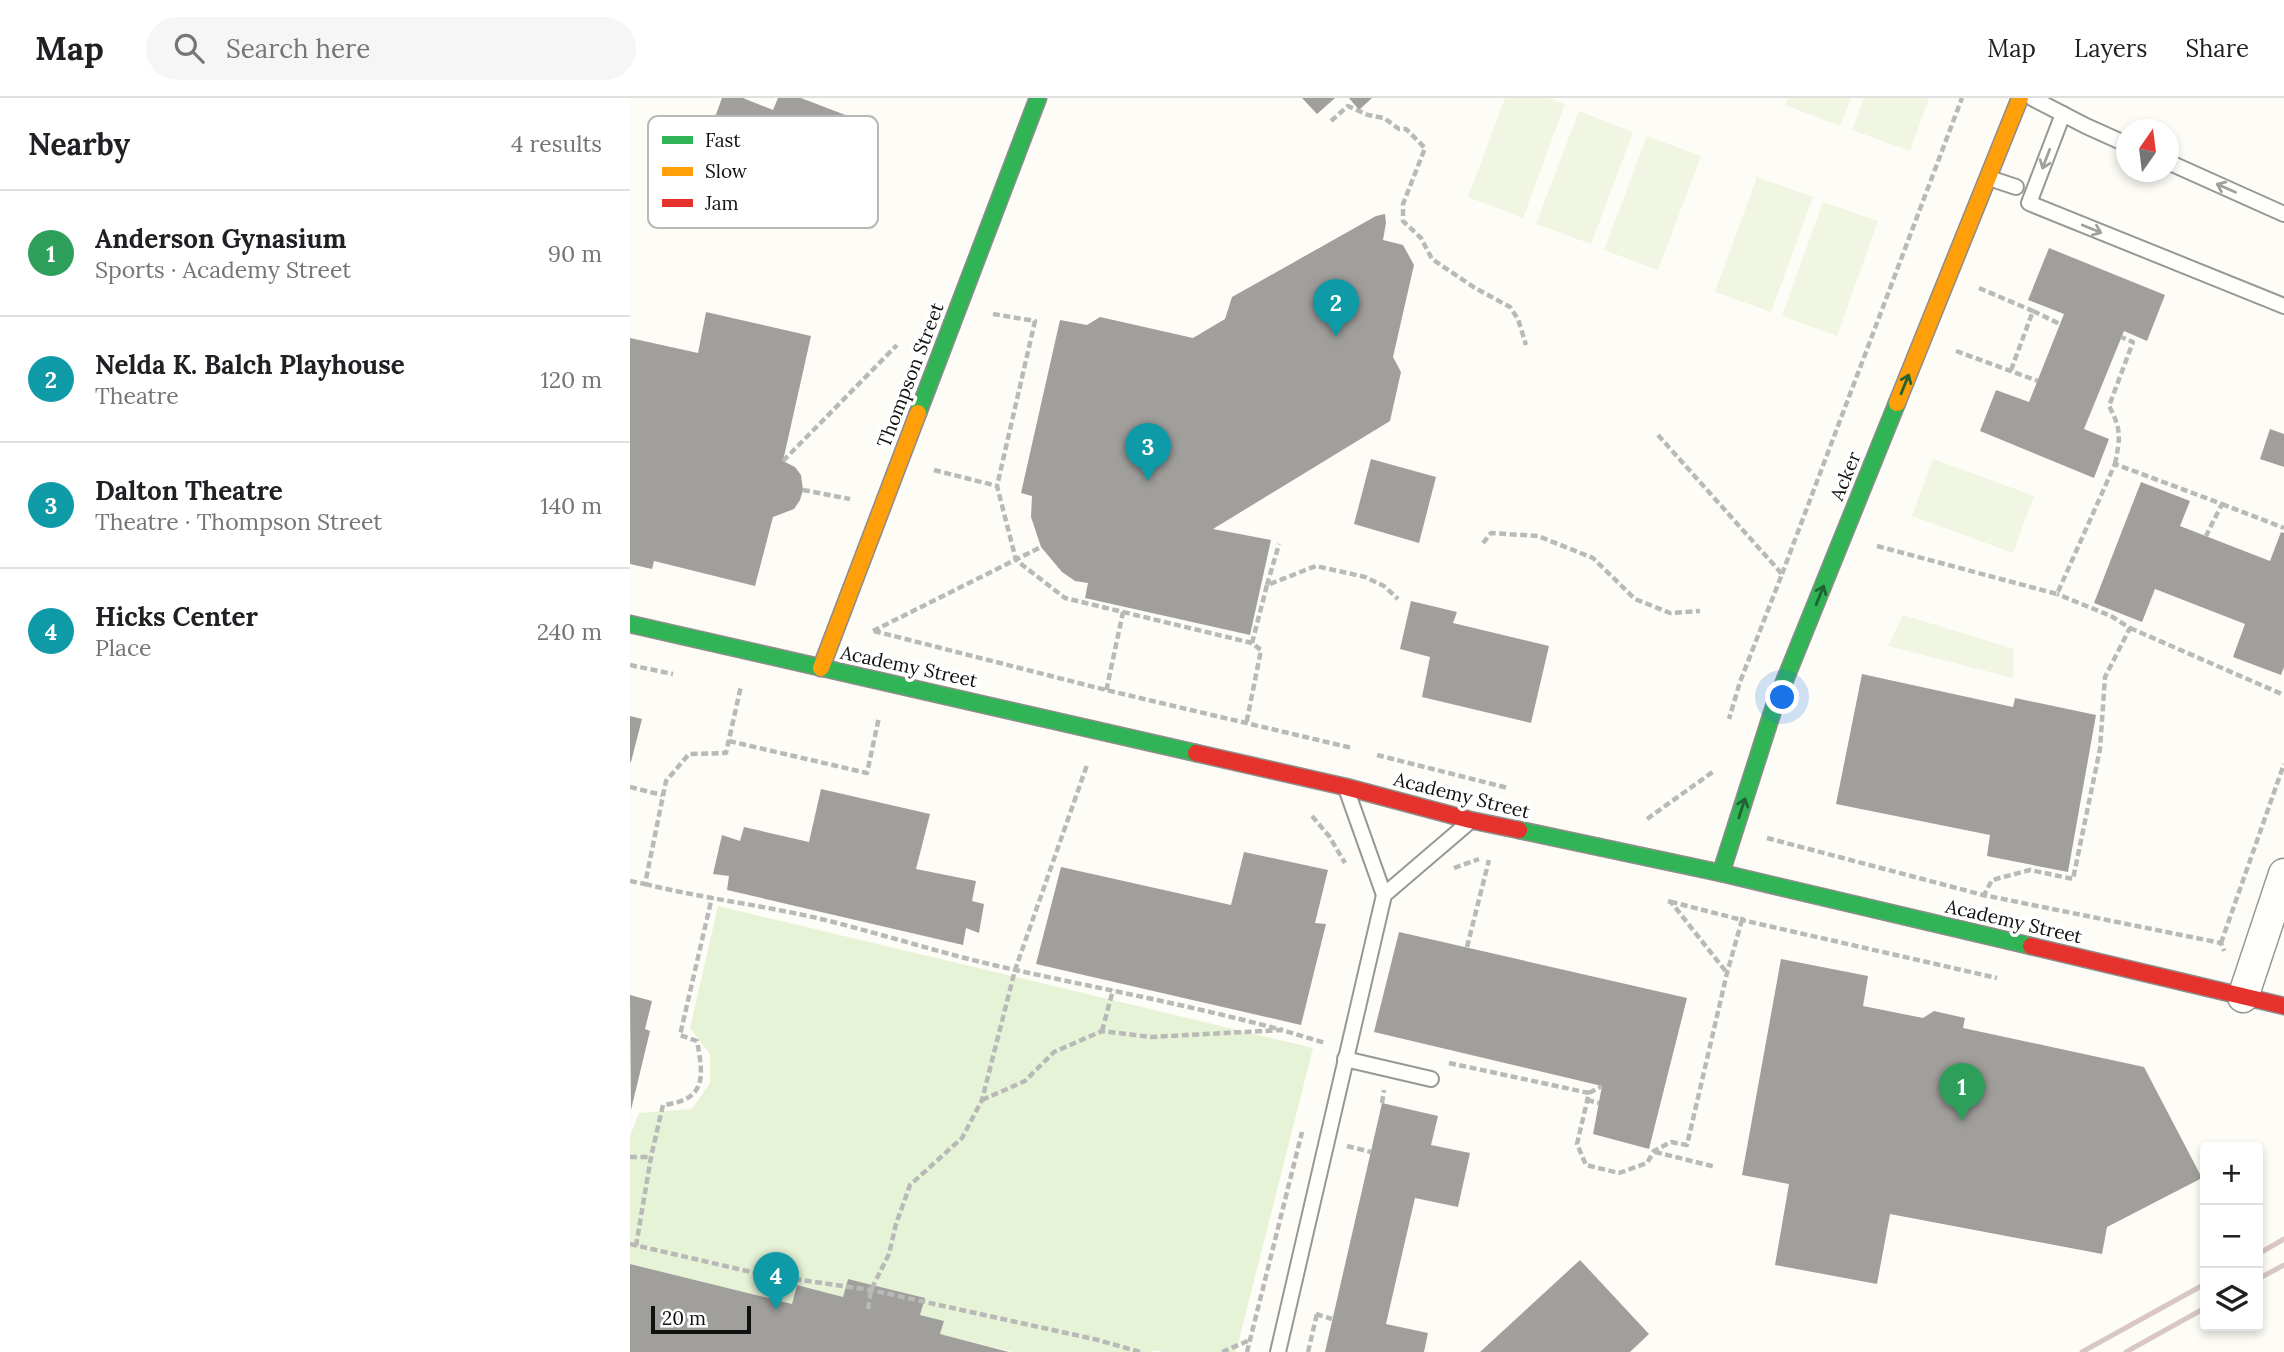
<!DOCTYPE html>
<html lang="en">
<head>
<meta charset="utf-8">
<style>
  body { margin:0; font-family:Lora,serif; background:#f6f6f6; color:#202124 }
  .controls { position:absolute; right:21px; bottom:21px; display:grid; overflow:hidden; border-radius:7px; box-shadow:0 4px 10px #0003 }
  .controls button { width:63px; height:63px; display:grid; place-items:center; padding:0; border:0; border-bottom:2px solid #e0e0e0; background:#fff; color:#202124; font:35px sans-serif }
  .compass { position:absolute; left:1486px; top:21px; width:63px; height:63px; border-radius:50%; background:#fff; box-shadow:0 4px 10px #0003; rotate:14deg }
  .scale { position:absolute; left:21px; bottom:18px; width:100px; box-sizing:border-box; padding-left:7px; border:4px solid #111; border-top:0; font-size:19px; line-height:24px; white-space:nowrap; color:#111; -webkit-text-stroke:5px #fff; paint-order:stroke }
  .you { position:absolute; left:1153px; top:600px; width:24px; height:24px; margin:-18px; border:5px solid #fff; border-radius:50%; background:#1a73e8; box-shadow:0 0 0 10px #1a73e833 }
  .badge { display:grid; place-items:center; width:46px; height:46px; border-radius:50%; background:#111827; color:#fff; font-size:23px; font-weight:700 }
  .pin { position:absolute; translate:-50% -58px; filter:drop-shadow(0 2px 4px #0008) }
  .pin::after { content:''; position:absolute; top:37px; width:24px; height:21px; background:inherit; clip-path:polygon(0 0,100% 0,50% 100%) }
  .list { margin:0; padding:0; list-style:none }
  h2 { display:flex; justify-content:space-between; align-items:center; height:91px; margin:0; padding:0 28px; font-size:30px }
  h2 small { font-size:23px; font-weight:400; color:#757577 }
  .list li { display:grid; grid-template-columns:46px 1fr auto; gap:21px; align-items:center; box-sizing:border-box; height:126px; padding:0 28px; border-top:2px solid #e0e0e0 }
  .list b { display:block; font-size:26px; white-space:nowrap }
  .list p { margin:0; font-size:23px; white-space:nowrap; color:#757577 }
  .list em { font-size:23px; font-style:normal; color:#757577 }
  .icon { flex:none; width:38px; height:38px; fill:none; stroke:currentColor; stroke-width:2; stroke-linecap:round; stroke-linejoin:round }
  .map { position:relative; flex:none; width:1654px; height:1254px; overflow:hidden }
  header { display:flex; align-items:center; gap:42px; box-sizing:border-box; height:98px; padding:0 35px; background:#fff; border-bottom:2px solid #e0e0e0 }
  header strong { font-size:33px }
  nav { display:flex; gap:38px; margin-inline-start:auto; font-size:24px }
  .search { width:490px; height:63px; background:#f6f6f6; display:flex; align-items:center; gap:18px; box-sizing:border-box; padding:0 24px; border-radius:38px; color:#757577; font-size:26px }
  main { display:flex }
  aside { flex:1; background:#fff }
  .map>svg:first-child { display:block }
  .green { fill:#e7f3d7 }
  .pitch { fill:#f0f6e1 }
  .building { fill:#a19f9c }
  .lines { fill:none; stroke-linecap:round; stroke-linejoin:round }
  .lane-casing { stroke:#979795; stroke-width:18 }
  .street-casing { stroke:#979795; stroke-width:33 }
  .fast-casing { stroke:#8e8d8b; stroke-width:19 }
  .slow-casing { stroke:#8e8d8b; stroke-width:19 }
  .jam-casing { stroke:#8e8d8b; stroke-width:19 }
  .path { stroke:#b9b9b8; stroke-width:4.5; stroke-dasharray:7 3.5; stroke-linecap:butt }
  .lane { stroke:#fffffe; stroke-width:14 }
  .street { stroke:#fffffe; stroke-width:30 }
  .fast { stroke:#30b455; stroke-width:16 }
  .slow { stroke:#ff9f0a; stroke-width:16 }
  .jam { stroke:#e5322d; stroke-width:16 }
  .rail { stroke:#d9c6c7; stroke-width:5 }
  .oneway { stroke:#a0a09f }
  .oneway2 { stroke:#206233 }
  .labels { text-anchor:middle; stroke-width:7; stroke-linejoin:round; paint-order:stroke }
  .street-label { font-size:19px; fill:#111; stroke:#fff }
  .key { fill:#fff; stroke:#b8b8b8; stroke-width:2 }
  .key-label { font-size:19px; fill:#111 }
</style>
</head>
<body>
<header>
<strong>Map</strong>
<div class="search"><svg class="icon" aria-label="search" viewBox="0 0 24 24"><circle cx="10" cy="10" r="6"/><path d="M15 15l6 6"/></svg>Search here</div>
<nav><a>Map</a><a>Layers</a><a>Share</a></nav>
</header>
<main>
<aside>
<h2>Nearby<small>4 results</small></h2>
<ul class="list">
<li><span class="badge" style="background:#2e9e5b">1</span><div><b>Anderson Gynasium</b><p>Sports · Academy Street</p></div><em>90 m</em></li>
<li><span class="badge" style="background:#0f9aa8">2</span><div><b>Nelda K. Balch Playhouse</b><p>Theatre</p></div><em>120 m</em></li>
<li><span class="badge" style="background:#0f9aa8">3</span><div><b>Dalton Theatre</b><p>Theatre · Thompson Street</p></div><em>140 m</em></li>
<li><span class="badge" style="background:#0f9aa8">4</span><div><b>Hicks Center</b><p>Place</p></div><em>240 m</em></li>
</ul>
</aside>
<div class="map">
<svg width="1654" height="1254" viewBox="0 0 1654 1254">
  <rect width="100%" height="100%" fill="#fdfcf7"/>
  <polygon class="green" points="88,808 683,950 606,1254 533,1254 523,1252 522,1254 383,1254 310,1236 313,1223 290,1217 294,1200 218,1181 213,1199 167,1187 162,1206 0,1166 0,1038 9,1015 62,1011 80,985 80,956 60,930"/>
  <g class="pitch">
    <polygon points="875,0 918,0 935,6 893,120 838,99"/>
    <polygon points="1158,0 1221,0 1210,28 1155,7"/>
    <polygon points="1234,0 1299,0 1280,53 1222,32"/>
    <polygon points="949,13 1003,34 961,146 906,126"/>
    <polygon points="1017,38 1071,58 1028,172 974,152"/>
    <polygon points="1127,79 1183,99 1141,214 1085,194"/>
    <polygon points="1193,104 1248,123 1207,238 1152,218"/>
    <polygon points="1303,361 1404,398 1383,455 1282,418"/>
    <polygon points="1273,517 1384,551 1383,580 1258,548"/>
  </g>
  <g class="building">
    <polygon points="92,0 113,0 143,12 148,0 171,0 218,18 180,115 128,95 148,44 85,19"/>
    <polygon points="672,0 705,0 687,16"/>
    <polygon points="719,0 742,0 729,12"/>
    <polygon points="755,116 756,125 753,142 773,147 784,167 763,259 771,274 760,323 583,431 641,442 620,537 455,500 458,485 445,483 432,474 411,449 401,419 402,398 391,395 430,222 457,227 470,219 563,240 595,221 602,199 746,118"/>
    <polygon points="1419,150 1535,197 1517,243 1494,233 1454,331 1479,341 1464,380 1350,333 1366,292 1399,304 1430,226 1434,216 1398,202"/>
    <polygon points="76,214 181,238 153,363 165,369 171,377 173,392 170,402 164,411 143,419 125,488 24,463 22,471 0,466 0,240 68,255"/>
    <polygon points="1640,331 1654,336 1654,369 1630,361"/>
    <polygon points="741,361 806,379 789,445 724,426"/>
    <polygon points="1511,384 1560,403 1550,428 1640,463 1651,434 1654,435 1654,569 1651,577 1603,559 1615,526 1525,491 1512,524 1464,505"/>
    <polygon points="781,503 827,514 823,525 919,548 901,625 792,599 800,559 770,551"/>
    <polygon points="1232,576 1383,609 1385,600 1466,617 1438,774 1357,758 1360,737 1206,706"/>
    <polygon points="0,618 12,621 1,664 0,664"/>
    <polygon points="191,691 300,716 286,771 346,783 342,803 354,806 349,835 336,830 333,847 97,792 99,778 83,776 92,737 110,743 114,729 179,744"/>
    <polygon points="614,754 698,772 685,825 696,826 671,927 406,866 431,769 601,807"/>
    <polygon points="769,834 1057,900 1019,1051 963,1036 972,988 744,934"/>
    <polygon points="1151,861 1238,878 1233,908 1293,920 1304,913 1335,920 1333,930 1514,969 1572,1080 1477,1129 1472,1156 1260,1116 1247,1186 1145,1167 1159,1086 1112,1077"/>
    <polygon points="0,897 22,903 15,931 20,933 1,1012"/>
    <polygon points="752,1005 808,1018 801,1047 840,1055 828,1109 785,1100 756,1226 798,1235 794,1254 695,1254"/>
    <polygon points="950,1162 1019,1236 1000,1254 850,1254"/>
    <polygon points="0,1166 162,1206 167,1187 213,1199 218,1181 295,1200 290,1217 314,1223 310,1236 379,1254 0,1254"/>
  </g>
  <g class="lines">
    <g class="lane-casing">
      <g id="lane">
        <polyline points="1402,0 1456,28 1496,46"/>
        <polyline points="1433,16 1399,105 1654,208"/>
        <polyline points="1538,64 1654,116"/>
        <polyline points="1359,80 1386,89"/>
        <polyline points="717,693 754,797"/>
        <polyline points="715,961 801,981"/>
        <polyline points="648,1254 754,797 837,726"/>
      </g>
    </g>
    <g class="street-casing">
      <polyline id="street" points="1613,899 1654,776"/>
    </g>
    <g class="fast-casing">
      <g id="fast">
        <polyline points="288,315 408,0"/>
        <polyline points="0,526 566,655"/>
        <polyline points="889,732 1091,775 1401,848"/>
        <polyline points="1091,775 1144,609 1267,305"/>
      </g>
    </g>
    <g class="slow-casing">
      <g id="slow">
        <polyline points="1267,305 1390,0"/>
        <polyline points="191,570 288,315"/>
      </g>
    </g>
    <g class="jam-casing">
      <g id="jam">
        <polyline points="566,655 716,689 840,722 889,732"/>
        <polyline points="1401,848 1654,908"/>
      </g>
    </g>
    <g class="path">
      <polyline points="701,23 718,8 738,17 754,20 769,31 776,31 795,50 773,106 773,123 791,140 802,161 845,190 880,209 888,221 896,247"/>
      <polyline points="1349,190 1403,213"/>
      <polyline points="363,216 405,223 367,388"/>
      <polyline points="1326,253 1408,283"/>
      <polyline points="1381,272 1403,213 1430,226"/>
      <polyline points="1028,337 1152,476 1110,584 1099,621"/>
      <polyline points="153,363 267,247"/>
      <path d="M1485,366C1490,340 1492,332 1479,308L1503,244L1491,239"/>
      <polyline points="304,372 367,388 386,462 435,500 493,514 476,594"/>
      <polyline points="173,392 220,401"/>
      <polyline points="1592,406 1654,430"/>
      <polyline points="853,445 861,435 908,438 963,460 1005,501 1040,515 1070,513"/>
      <polyline points="1247,448 1427,496 1485,366 1592,406 1576,438"/>
      <polyline points="1152,476 1332,0"/>
      <polyline points="637,487 649,446"/>
      <polyline points="493,514 622,545 631,552 616,627"/>
      <polyline points="1500,530 1654,597"/>
      <polyline points="243,533 411,449"/>
      <polyline points="244,533 476,592 722,650"/>
      <polyline points="622,545 637,487 686,468 735,479 754,488 768,501"/>
      <polyline points="0,567 43,576"/>
      <polyline points="99,643 237,675 249,619"/>
      <polyline points="747,657 878,690"/>
      <polyline points="0,689 32,697"/>
      <polyline points="682,718 699,738 715,765"/>
      <polyline points="1017,721 1084,673"/>
      <polyline points="1137,740 1353,797 1591,845 1594,853"/>
      <polyline points="824,770 849,761"/>
      <polyline points="0,783 15,786 36,683 59,656 96,655 111,588"/>
      <path d="M15,786C72,800 130,807 187,820C249,835 310,855 372,869C466,890 560,907 652,932"/>
      <polyline points="1353,799 1362,782 1400,772 1443,781 1470,651 1475,579 1500,530 1481,518 1427,496"/>
      <polyline points="1038,803 1041,804 1097,875"/>
      <polyline points="1113,819 1112,822 1367,880"/>
      <polyline points="1591,845 1654,666"/>
      <polyline points="837,849 859,762"/>
      <polyline points="472,933 483,892"/>
      <polyline points="819,965 959,995 947,1046 956,1067 989,1075 1017,1065 1024,1053 1041,1044 1057,1047 1097,875 1112,822 1042,804"/>
      <polyline points="959,995 972,988"/>
      <polyline points="352,1002 395,983 424,954 472,933 521,939 652,932 695,945"/>
      <polyline points="957,1002 969,1005"/>
      <polyline points="752,1005 754,992"/>
      <polyline points="717,1048 741,1054"/>
      <polyline points="1025,1054 1086,1069"/>
      <polyline points="0,1059 21,1059"/>
      <polyline points="0,1146 130,1176 241,1192 468,1242 510,1254"/>
      <path d="M6,1148L21,1059L33,1007C76,1002 74,980 67,943L50,937L82,799"/>
      <polyline points="238,1211 241,1192 259,1156 266,1126 280,1087 332,1040 352,1002 385,872 457,667"/>
      <polyline points="686,1216 702,1221"/>
      <polyline points="592,1254 620,1242"/>
      <polyline points="617,1254 672,1034"/>
      <polyline points="678,1254 687,1216"/>
    </g>
    <use href="#lane" class="lane"/>
    <use href="#street" class="street"/>
    <use href="#fast" class="fast"/>
    <use href="#slow" class="slow"/>
    <use href="#jam" class="jam"/>
    <g class="rail">
      <polyline points="1628,1156 1654,1141"/>
      <polyline points="1628,1181 1654,1167"/>
      <polyline points="1452,1254 1575,1186"/>
      <polyline points="1496,1254 1575,1210"/>
    </g>
  </g>
  <defs><path id="oneway-shaft" d="M-6 0H5M1.5-3L5.5 0L1.5 3" fill="none" stroke-width="1.6" stroke-linecap="round" stroke-linejoin="round" transform="scale(1.75)"/></defs>
  <g class="oneway">
    <use href="#oneway-shaft" transform="translate(1416 61) rotate(111)"/>
    <use href="#oneway-shaft" transform="translate(1596 90) rotate(-156)"/>
    <use href="#oneway-shaft" transform="translate(1462 131) rotate(22)"/>
  </g>
  <g class="oneway2">
    <use href="#oneway-shaft" transform="translate(1275 286) rotate(-68)"/>
    <use href="#oneway-shaft" transform="translate(1190 497) rotate(-68)"/>
    <use href="#oneway-shaft" transform="translate(1112 710) rotate(-72)"/>
  </g>
  <g class="labels">
    <g class="street-label">
      <text transform="translate(280 277) rotate(-69)" y="7">Thompson Street</text>
      <text transform="translate(1215 378) rotate(-68)" y="7">Acker</text>
      <text transform="translate(279 568) rotate(12)" y="7">Academy Street</text>
      <text transform="translate(832 697) rotate(14)" y="7">Academy Street</text>
      <text transform="translate(1384 823) rotate(13)" y="7">Academy Street</text>
    </g>
  </g>
  <rect x="18" y="18" width="230" height="112" rx="10" class="key"/>
  <rect x="32" y="38" width="31" height="8" fill="#30b455"/>
  <rect x="32" y="69" width="31" height="9" fill="#ff9f0a"/>
  <rect x="32" y="101" width="31" height="8" fill="#e5322d"/>
  <g class="key-label">
    <text x="75" y="49">Fast</text>
    <text x="75" y="80">Slow</text>
    <text x="75" y="112">Jam</text>
  </g>
</svg>
<div class="controls">
<button>+</button>
<button>−</button>
<button><svg class="icon" aria-label="layers" viewBox="0 0 24 24"><path d="M12 4l9 5-9 5-9-5zM3 14l9 5 9-5"/></svg></button>
</div>
<svg class="compass" viewBox="-18 -18 36 36"><path d="M0-13l5 13h-10z" fill="#e53935"/><path d="M0 13l5-13h-10z" fill="#757577"/></svg>
<div class="scale">20 m</div>
<div class="you"></div>
<div class="pin badge" style="left:1332px;top:1023px;background:#2e9e5b">1</div>
<div class="pin badge" style="left:706px;top:239px;background:#0f9aa8">2</div>
<div class="pin badge" style="left:518px;top:383px;background:#0f9aa8">3</div>
<div class="pin badge" style="left:146px;top:1212px;background:#0f9aa8">4</div>
</div>
</main>
</body>
</html>
